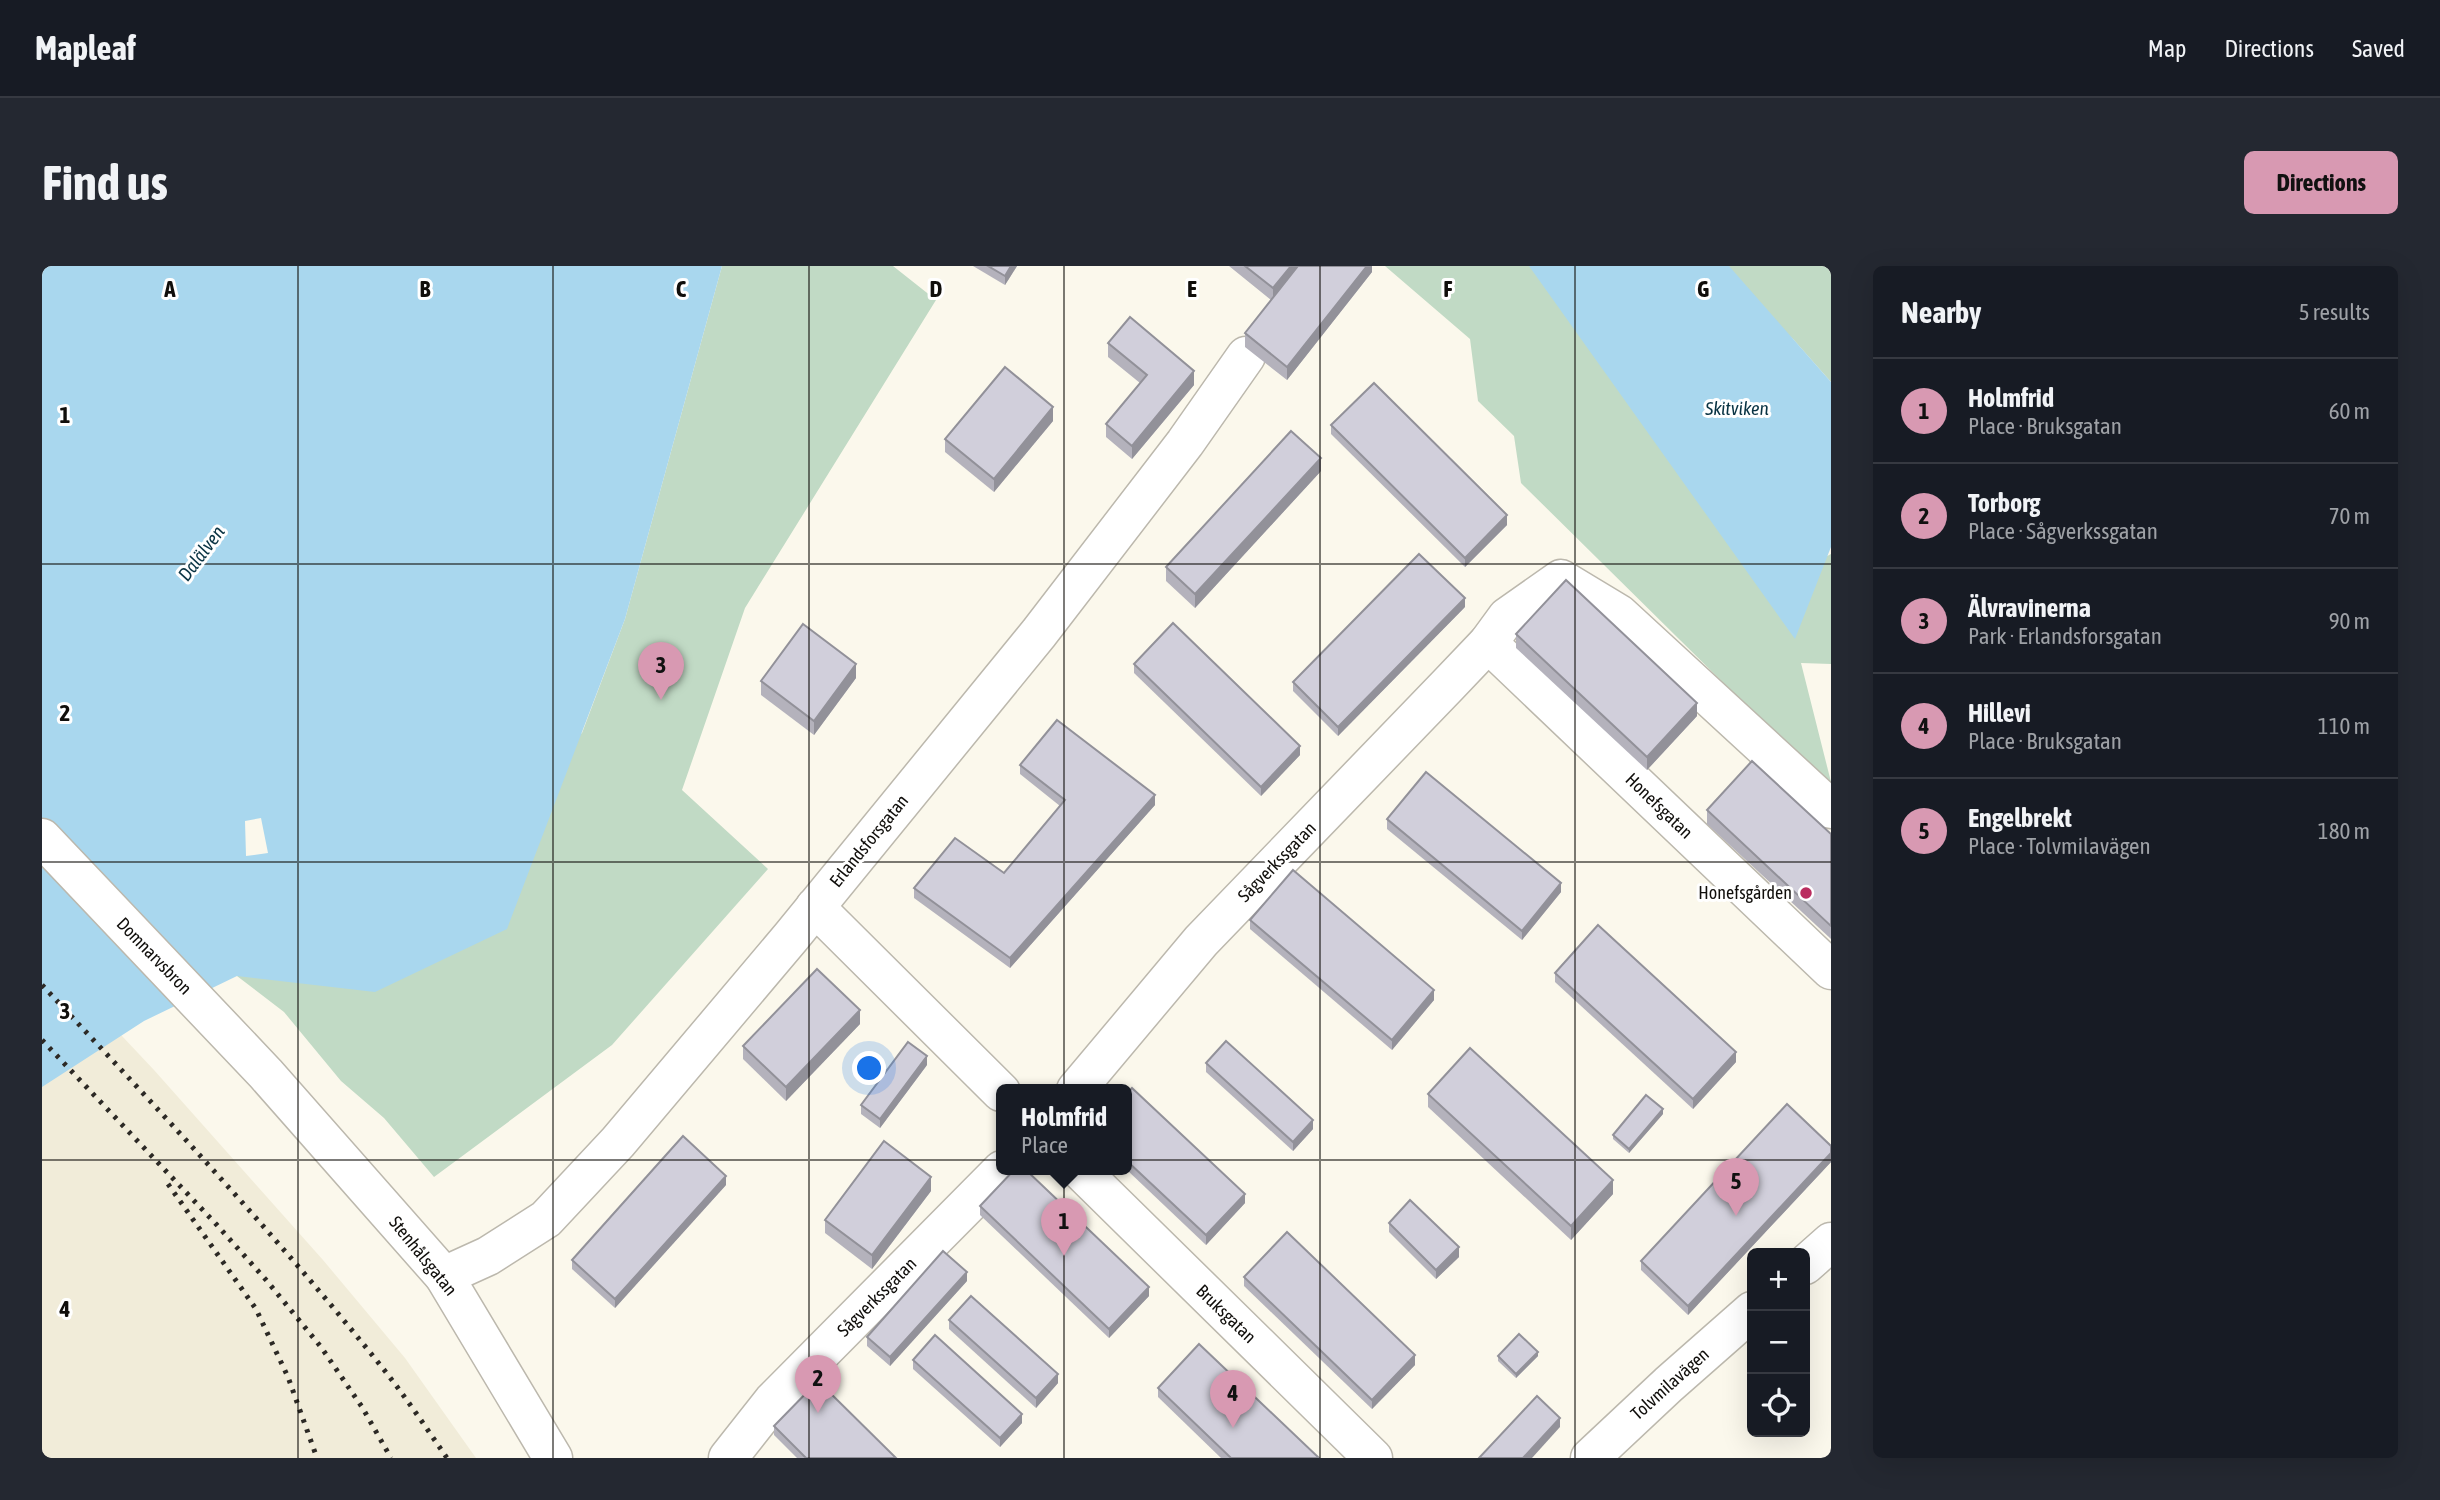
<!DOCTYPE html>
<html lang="en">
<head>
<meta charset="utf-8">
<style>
  body { margin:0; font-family:"Asap Condensed",sans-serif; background:#242831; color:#f1f3f6 }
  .controls { position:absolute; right:21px; bottom:21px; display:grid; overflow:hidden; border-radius:10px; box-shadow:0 7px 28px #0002 }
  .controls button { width:63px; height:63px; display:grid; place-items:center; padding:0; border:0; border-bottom:2px solid #363941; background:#171b24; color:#f1f3f6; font:35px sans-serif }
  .you { position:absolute; left:828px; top:803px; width:24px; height:24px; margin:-18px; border:5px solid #fff; border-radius:50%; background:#1a73e8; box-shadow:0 0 0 10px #1a73e833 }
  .badge { display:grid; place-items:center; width:46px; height:46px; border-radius:50%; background:#d899b2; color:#111; font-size:23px; font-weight:700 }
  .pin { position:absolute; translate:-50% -58px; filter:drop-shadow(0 2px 4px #0008) }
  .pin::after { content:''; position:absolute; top:37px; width:24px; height:21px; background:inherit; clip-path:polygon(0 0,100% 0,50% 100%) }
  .popup { position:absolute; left:954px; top:818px; width:136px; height:91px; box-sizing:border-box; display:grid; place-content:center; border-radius:10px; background:#171b24; filter:drop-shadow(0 2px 5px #0005); font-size:23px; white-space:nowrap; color:#9ea1a6 }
  .popup b { font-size:26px; color:#f1f3f6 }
  .popup::after { content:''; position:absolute; left:50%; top:100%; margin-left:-14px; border:14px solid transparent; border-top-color:#171b24 }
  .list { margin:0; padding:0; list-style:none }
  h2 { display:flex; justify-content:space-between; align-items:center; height:91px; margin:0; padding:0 28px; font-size:30px }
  h2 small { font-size:23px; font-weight:400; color:#9ea1a6 }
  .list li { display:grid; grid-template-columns:46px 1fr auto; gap:21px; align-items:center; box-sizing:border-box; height:105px; padding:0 28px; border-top:2px solid #363941 }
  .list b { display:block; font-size:26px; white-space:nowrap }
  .list p { margin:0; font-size:23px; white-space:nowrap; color:#9ea1a6 }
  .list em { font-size:23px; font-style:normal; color:#9ea1a6 }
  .icon { flex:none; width:38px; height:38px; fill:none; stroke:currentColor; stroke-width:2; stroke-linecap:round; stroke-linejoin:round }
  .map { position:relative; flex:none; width:1789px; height:1192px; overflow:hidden; border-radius:10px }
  header { display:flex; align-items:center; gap:42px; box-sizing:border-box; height:98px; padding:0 35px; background:#171b24; border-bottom:2px solid #363941 }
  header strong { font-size:33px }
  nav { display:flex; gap:38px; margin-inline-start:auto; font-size:24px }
  .intro { display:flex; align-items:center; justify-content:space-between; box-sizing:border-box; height:168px; padding:0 42px }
  h1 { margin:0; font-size:49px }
  .button { padding:18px 32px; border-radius:10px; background:#d899b2; color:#111; font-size:24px; font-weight:700 }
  main { display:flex; gap:42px; padding:0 42px }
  aside { flex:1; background:#171b24; border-radius:10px; box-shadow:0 7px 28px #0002 }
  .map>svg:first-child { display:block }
  .built { fill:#f1ecd9 }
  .green { fill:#c1dac5 }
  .water { fill:#a9d7ee; fill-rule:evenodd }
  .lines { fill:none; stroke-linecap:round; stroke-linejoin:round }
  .minor-casing { stroke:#bcb8ad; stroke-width:41 }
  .minor { stroke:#fff; stroke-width:38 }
  .rail { stroke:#2c2925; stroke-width:5; stroke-dasharray:3.5 7; stroke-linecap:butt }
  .wall { fill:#b4b2bc }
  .shaded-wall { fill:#929199 }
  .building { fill:#d1cfdb; stroke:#929199; stroke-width:2 }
  .grid { fill:none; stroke:#100e0b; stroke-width:2; stroke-opacity:0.55 }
  .poi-dot { fill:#ba2c5f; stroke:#fff; stroke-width:2.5 }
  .labels { text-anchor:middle; stroke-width:6; stroke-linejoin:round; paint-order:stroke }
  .street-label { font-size:18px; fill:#100e0b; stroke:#fff }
  .poi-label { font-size:18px; fill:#100e0b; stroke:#fff; text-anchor:end }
  .water-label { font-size:19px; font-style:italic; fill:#093343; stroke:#fff }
  .grid-label { font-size:23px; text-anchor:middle; font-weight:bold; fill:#100e0b; stroke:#fff; stroke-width:6; stroke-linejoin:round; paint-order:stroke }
</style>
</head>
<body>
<header>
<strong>Mapleaf</strong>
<nav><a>Map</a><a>Directions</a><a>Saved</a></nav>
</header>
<div class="intro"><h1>Find us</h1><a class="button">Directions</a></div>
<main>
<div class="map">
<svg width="1789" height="1192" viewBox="0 0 1789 1192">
  <rect width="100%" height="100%" fill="#fbf8ec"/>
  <polygon class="built" points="0,685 112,804 281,994 363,1092 434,1192 0,1192"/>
  <g class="green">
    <polygon points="680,0 851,0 894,34 703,342 640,524 726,603 570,779 392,911 342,852 299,815 242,746 195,710 201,710 540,467 583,353"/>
    <polygon points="1343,0 1505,0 1755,306 1789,288 1789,398 1759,397 1789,516 1789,523 1479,217 1472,170 1436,135 1428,73"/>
    <polygon points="1664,0 1789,0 1789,116 1751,73"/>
  </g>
  <g class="water">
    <path d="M0,0H680L583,353L465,663L333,726L195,710L102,755L0,821ZM219,552L226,587L204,590L203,555Z"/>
    <polygon points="1487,0 1687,0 1789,116 1789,281 1753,373"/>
  </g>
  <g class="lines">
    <g class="minor-casing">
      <g id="minor">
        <polyline points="1446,377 1789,704"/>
        <polyline points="0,572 224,808 402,1010 511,1192"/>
        <polyline points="773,641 959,826"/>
        <polyline points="1034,824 1159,675 1406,419 1446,377 1465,351 1519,313 1577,348 1789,543"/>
        <polyline points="1038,904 1331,1192"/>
        <polyline points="1763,999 1789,976"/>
        <polyline points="402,1010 446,990 504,953 576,876 749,671 997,367 1143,177 1204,90"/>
        <polyline points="686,1192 731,1135 960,904"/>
        <polyline points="1548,1192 1627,1118 1710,1045"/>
      </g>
    </g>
    <use href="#minor" class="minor"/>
    <g class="rail">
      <path d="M0,719C118,845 236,971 343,1105C365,1133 385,1163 405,1192"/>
      <polyline points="0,774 174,958 225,1015 279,1081 320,1141 349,1192"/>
      <polyline points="126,918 214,1043 246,1111 275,1192"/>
    </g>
  </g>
  <g class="wall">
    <polygon points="931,0 975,0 963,19"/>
    <polygon points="1187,0 1330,0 1330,6 1245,114 1203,81 1203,67 1229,34"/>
    <polygon points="1066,77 1152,119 1090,193 1064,171 1064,158 1098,117 1066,91"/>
    <polygon points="1011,155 952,226 903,186 903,173"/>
    <polygon points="1289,159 1465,259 1423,301 1289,168"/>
    <polygon points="1279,205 1153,342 1124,315 1124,301"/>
    <polygon points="1423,341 1296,470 1251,425 1251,416"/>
    <polygon points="1474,368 1655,450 1605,504 1474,382"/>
    <polygon points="1092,398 1258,489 1219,530 1092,407"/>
    <polygon points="814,412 772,469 719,429 719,415"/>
    <polygon points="978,499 1113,539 968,702 872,632 872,622 962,607 1018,540 978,508"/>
    <polygon points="1665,544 1789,568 1789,673 1665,558"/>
    <polygon points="1345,553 1519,626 1480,674 1345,563"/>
    <polygon points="1208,654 1392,734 1350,784 1208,663"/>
    <polygon points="1513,707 1694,796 1651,843 1513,716"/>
    <polygon points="818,758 744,835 701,793 701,780"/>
    <polygon points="1164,797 1271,863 1251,885 1164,806"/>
    <polygon points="885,799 838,862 819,848 819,839"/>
    <polygon points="1085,827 1203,937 1164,979 1085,904"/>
    <polygon points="1386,828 1571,928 1529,974 1386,841"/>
    <polygon points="1621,848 1587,887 1571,873 1571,869"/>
    <polygon points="1789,880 1789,896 1646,1049 1599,1004 1599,995"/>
    <polygon points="684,919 573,1042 530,1003 530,994"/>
    <polygon points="889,925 830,1003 783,967 783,954"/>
    <polygon points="938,940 1107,1030 1067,1072 938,949"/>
    <polygon points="1347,957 1417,991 1394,1013 1347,966"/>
    <polygon points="1202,1011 1373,1099 1330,1143 1202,1020"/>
    <polygon points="925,1015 848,1100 825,1080 825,1071"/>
    <polygon points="907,1054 1016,1117 994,1142 907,1063"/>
    <polygon points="1456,1090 1496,1090 1474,1112 1456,1095"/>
    <polygon points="871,1094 980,1157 958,1181 871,1103"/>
    <polygon points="1116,1122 1277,1192 1179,1192 1116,1131"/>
    <polygon points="732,1160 854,1192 755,1192 732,1169"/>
  </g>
  <g class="shaded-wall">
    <polygon points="969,0 975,0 963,19 963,10"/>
    <polygon points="1249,0 1260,0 1231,36 1231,22"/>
    <polygon points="1325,0 1330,0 1330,6 1245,114 1245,101"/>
    <polygon points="1152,105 1152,119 1090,193 1090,180"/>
    <polygon points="1011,141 1011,155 952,226 952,213"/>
    <polygon points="1279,192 1279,205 1153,342 1153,328"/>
    <polygon points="1465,249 1465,259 1423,301 1423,292"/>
    <polygon points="1423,332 1423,341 1296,470 1296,461"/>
    <polygon points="814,398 814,412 772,469 772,455"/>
    <polygon points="1655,437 1655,450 1605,504 1605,491"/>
    <polygon points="1258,480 1258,489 1219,530 1219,521"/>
    <polygon points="1113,529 1113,539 968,702 968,692"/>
    <polygon points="1519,617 1519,626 1480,674 1480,665"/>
    <polygon points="1392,724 1392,734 1350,784 1350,774"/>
    <polygon points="818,744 818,758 744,835 744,821"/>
    <polygon points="1694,786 1694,796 1651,843 1651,833"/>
    <polygon points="885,790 885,799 838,862 838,853"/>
    <polygon points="1621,843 1621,848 1587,887 1587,883"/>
    <polygon points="1271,854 1271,863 1251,885 1251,876"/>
    <polygon points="1789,887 1789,896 1646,1049 1646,1040"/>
    <polygon points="684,910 684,919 573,1042 573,1033"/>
    <polygon points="889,911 889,925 830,1003 830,989"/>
    <polygon points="1571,914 1571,928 1529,974 1529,960"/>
    <polygon points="1203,928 1203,937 1164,979 1164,969"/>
    <polygon points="1417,981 1417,991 1394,1013 1394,1004"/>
    <polygon points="925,1006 925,1015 848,1100 848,1091"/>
    <polygon points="1107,1021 1107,1030 1067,1072 1067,1063"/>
    <polygon points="1496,1086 1496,1090 1474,1112 1474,1108"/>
    <polygon points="1373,1089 1373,1099 1330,1143 1330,1134"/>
    <polygon points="1016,1108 1016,1117 994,1142 994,1132"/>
    <polygon points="980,1148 980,1157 958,1181 958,1172"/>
    <polygon points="1518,1152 1518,1161 1490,1192 1481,1192"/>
  </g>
  <g class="building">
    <polygon points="946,0 969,0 963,10"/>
    <polygon points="1203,0 1249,0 1231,22"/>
    <polygon points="1256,0 1325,0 1245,101 1203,67"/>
    <polygon points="1088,51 1152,105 1090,180 1064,158 1105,109 1066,77"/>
    <polygon points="963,101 1011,141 952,213 903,173"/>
    <polygon points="1332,117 1465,249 1423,292 1289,159"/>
    <polygon points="1249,165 1279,192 1153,328 1124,301"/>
    <polygon points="1377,288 1423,332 1296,461 1251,416"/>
    <polygon points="1524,314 1655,437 1605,491 1474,368"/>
    <polygon points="1131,357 1258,480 1219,521 1092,398"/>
    <polygon points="761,358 814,398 772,455 719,415"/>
    <polygon points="1015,454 1113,529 968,692 872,622 913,572 962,607 1023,534 978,499"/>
    <polygon points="1710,495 1789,568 1789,660 1665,544"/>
    <polygon points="1384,506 1519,617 1480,665 1345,553"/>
    <polygon points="1251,604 1392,724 1350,774 1208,654"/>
    <polygon points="1556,659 1694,786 1651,833 1513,707"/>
    <polygon points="775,703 818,744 744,821 701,780"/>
    <polygon points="1184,775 1271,854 1251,876 1164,797"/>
    <polygon points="866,776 885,790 838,853 819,839"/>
    <polygon points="1428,782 1571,914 1529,960 1386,828"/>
    <polygon points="1090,822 1203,928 1164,969 1085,895 1085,827"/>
    <polygon points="1604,829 1621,843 1587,883 1571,869"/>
    <polygon points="1745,838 1789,880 1789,887 1646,1040 1599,995"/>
    <polygon points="641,870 684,910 573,1033 530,994"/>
    <polygon points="842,875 889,911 830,989 783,954"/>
    <polygon points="972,904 984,904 1107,1021 1067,1063 938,940"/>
    <polygon points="1368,934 1417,981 1394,1004 1347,957"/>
    <polygon points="1245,966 1373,1089 1330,1134 1202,1011"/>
    <polygon points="901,985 925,1006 848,1091 825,1071"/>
    <polygon points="929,1030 1016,1108 994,1132 907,1054"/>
    <polygon points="1477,1068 1496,1086 1474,1108 1456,1090"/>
    <polygon points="893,1069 980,1148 958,1172 871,1094"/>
    <polygon points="1157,1078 1277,1192 1189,1192 1116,1122"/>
    <polygon points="776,1115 854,1192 764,1192 732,1160"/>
    <polygon points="1495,1130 1518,1152 1481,1192 1437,1192"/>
  </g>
  <path class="grid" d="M256,0V1192M511,0V1192M767,0V1192M1022,0V1192M1278,0V1192M1533,0V1192M0,298H1789M0,596H1789M0,894H1789"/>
  <circle class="poi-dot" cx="1764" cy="627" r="7"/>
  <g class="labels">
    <g class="street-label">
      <text transform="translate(1617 540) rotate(44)" y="6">Honefsgatan</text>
      <text transform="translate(827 575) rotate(-51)" y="6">Erlandsforsgatan</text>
      <text transform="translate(1235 596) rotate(-46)" y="6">Sågverkssgatan</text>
      <text transform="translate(112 690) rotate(46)" y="6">Domnarvsbron</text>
      <text transform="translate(381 990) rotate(51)" y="6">Stenhålsgatan</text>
      <text transform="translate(835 1031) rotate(-45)" y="6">Sågverkssgatan</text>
      <text transform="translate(1184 1048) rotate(44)" y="6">Bruksgatan</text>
      <text transform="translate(1628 1118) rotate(-42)" y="6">Tolvmilavägen</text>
    </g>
    <g class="poi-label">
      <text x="1750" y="633">Honefsgården</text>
    </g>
    <g class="water-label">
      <text x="1695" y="149">Skitviken</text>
      <text transform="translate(159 287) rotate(-53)" y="7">Dalälven</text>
    </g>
  </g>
  <g class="grid-label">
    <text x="128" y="31">A</text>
    <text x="383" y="31">B</text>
    <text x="639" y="31">C</text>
    <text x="894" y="31">D</text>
    <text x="1150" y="31">E</text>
    <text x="1406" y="31">F</text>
    <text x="1661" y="31">G</text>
    <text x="23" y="157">1</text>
    <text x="23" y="455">2</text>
    <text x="23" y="753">3</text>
    <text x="23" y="1051">4</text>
  </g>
</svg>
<div class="controls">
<button>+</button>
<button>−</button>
<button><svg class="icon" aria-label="locate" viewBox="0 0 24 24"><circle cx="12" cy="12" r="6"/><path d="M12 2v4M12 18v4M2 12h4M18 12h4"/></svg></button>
</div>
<div class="you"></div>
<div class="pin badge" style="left:1022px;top:990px">1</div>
<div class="popup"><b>Holmfrid</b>Place</div>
<div class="pin badge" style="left:776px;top:1147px">2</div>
<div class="pin badge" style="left:619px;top:434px">3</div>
<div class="pin badge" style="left:1191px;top:1162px">4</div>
<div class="pin badge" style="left:1694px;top:950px">5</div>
</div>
<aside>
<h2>Nearby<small>5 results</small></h2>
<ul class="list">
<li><span class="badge">1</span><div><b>Holmfrid</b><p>Place · Bruksgatan</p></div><em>60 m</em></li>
<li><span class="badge">2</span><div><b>Torborg</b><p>Place · Sågverkssgatan</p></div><em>70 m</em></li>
<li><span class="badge">3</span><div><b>Älvravinerna</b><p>Park · Erlandsforsgatan</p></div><em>90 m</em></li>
<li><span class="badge">4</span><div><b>Hillevi</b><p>Place · Bruksgatan</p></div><em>110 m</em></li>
<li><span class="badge">5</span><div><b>Engelbrekt</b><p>Place · Tolvmilavägen</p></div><em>180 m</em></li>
</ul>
</aside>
</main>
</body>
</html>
